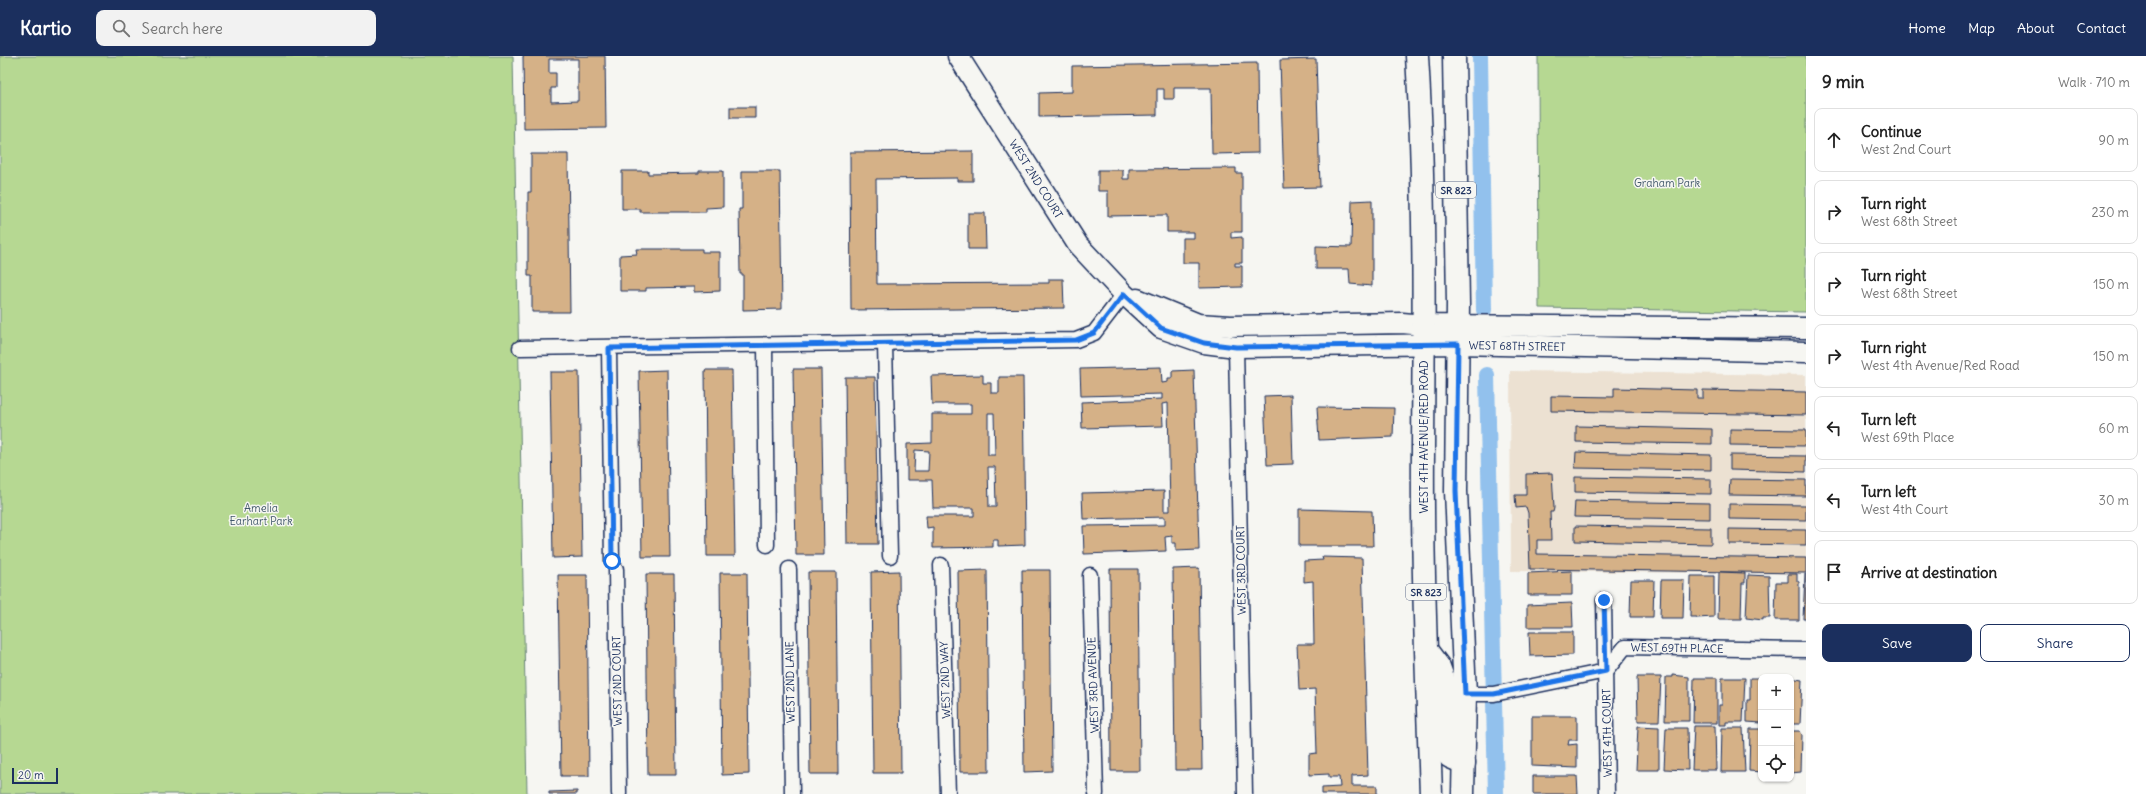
<!DOCTYPE html>
<html lang="en">
<head>
<meta charset="utf-8">
<style>
  body { margin:0; font-family:Delius,sans-serif; background:#f2f2f2; color:#222 }
  .controls { position:absolute; right:12px; bottom:12px; display:grid; overflow:hidden; border-radius:8px; box-shadow:0 1px 3px #0004 }
  .controls button { width:36px; height:36px; display:grid; place-items:center; padding:0; border:0; border-bottom:1px solid #e0e0e0; background:#fff; color:#222; font:20px sans-serif }
  .scale { position:absolute; left:12px; bottom:10px; width:46px; box-sizing:border-box; padding-left:4px; border:2px solid #1b2f5e; border-top:0; font-size:11px; line-height:14px; white-space:nowrap; color:#1b2f5e; -webkit-text-stroke:3px #f6f6f2; paint-order:stroke }
  .stop { position:absolute; width:12px; height:12px; margin:-9px; border:3px solid #1a73e8; border-radius:50%; background:#fff }
  .stop.end { background:#1a73e8; border-color:#fff; box-shadow:0 1px 4px #0008 }
  .list { margin:0; padding:0; list-style:none }
  h2 { display:flex; justify-content:space-between; align-items:center; height:52px; margin:0; padding:0 16px; font-size:17px }
  h2 small { font-size:13px; font-weight:400; color:#767676 }
  .list li { display:grid; grid-template-columns:26px 1fr auto; gap:12px; align-items:center; box-sizing:border-box; height:64px; margin:0 8px 8px; padding:0 8px; border:1px solid #e0e0e0; border-radius:8px }
  .list b { display:block; font-size:15px; white-space:nowrap }
  .list p { margin:0; font-size:13px; white-space:nowrap; color:#767676 }
  .list em { font-size:13px; font-style:normal; color:#767676 }
  .actions { display:flex; gap:8px; padding:12px 16px }
  .actions a { flex:1; padding:9px 0; border:1px solid #1b2f5e; border-radius:8px; text-align:center; font-size:14px; color:#1b2f5e }
  .actions .main { background:#1b2f5e; color:#fff }
  .icon { flex:none; width:22px; height:22px; fill:none; stroke:currentColor; stroke-width:2; stroke-linecap:round; stroke-linejoin:round }
  .map { position:relative; flex:none; width:1806px; height:738px; overflow:hidden }
  header { display:flex; align-items:center; gap:24px; box-sizing:border-box; height:56px; padding:0 20px; background:#1b2f5e; color:#fff }
  header strong { font-size:19px }
  nav { display:flex; gap:22px; margin-inline-start:auto; font-size:14px }
  .search { width:280px; height:36px; background:#f2f2f2; display:flex; align-items:center; gap:10px; box-sizing:border-box; padding:0 14px; border-radius:8px; color:#767676; font-size:15px }
  main { display:flex }
  aside { flex:1; background:#fff }
  .map>svg:first-child { display:block }
  .built { fill:#ece1d2 }
  .green { fill:#b6d892; stroke:#688478 }
  .lines { fill:none; stroke-linecap:round; stroke-linejoin:round }
  .canal { stroke:#92c1ed; stroke-width:16 }
  .building { fill:#d5b187; stroke:#1b2f5e; fill-rule:evenodd }
  .minor-casing { stroke:#1b2f5e; stroke-width:17 }
  .secondary-casing { stroke:#1b2f5e; stroke-width:23 }
  .primary-casing { stroke:#1b2f5e; stroke-width:25 }
  .minor { stroke:#f6f6f2; stroke-width:14 }
  .secondary { stroke:#f6f6f2; stroke-width:20 }
  .primary { stroke:#f6f6f2; stroke-width:22 }
  .route { stroke:#1a73e8; stroke-width:5 }
  .labels { text-anchor:middle; stroke-width:3; stroke-linejoin:round; paint-order:stroke }
  .shield { fill:#f6f6f2; stroke:#5d6b8a; stroke-width:1 }
  .shield-label { font-size:10px; font-weight:bold; fill:#1b2f5e }
  .street-label { font-size:11px; fill:#1b2f5e; stroke:#f6f6f2 }
  .park-label { font-size:11px; fill:#42596b; stroke:#f6f6f2 }
</style>
</head>
<body>
<header>
<strong>Kartio</strong>
<div class="search"><svg class="icon" aria-label="search" viewBox="0 0 24 24"><circle cx="10" cy="10" r="6"/><path d="M15 15l6 6"/></svg>Search here</div>
<nav><a>Home</a><a>Map</a><a>About</a><a>Contact</a></nav>
</header>
<main>
<div class="map">
<svg width="1806" height="738" viewBox="0 0 1806 738">
  <rect width="100%" height="100%" fill="#f6f6f2"/>
  <filter id="ink" filterUnits="userSpaceOnUse"><feTurbulence type="fractalNoise" baseFrequency=".025" numOctaves="2"/><feDisplacementMap in="SourceGraphic" scale="8" xChannelSelector="R" yChannelSelector="G"/><feConvolveMatrix kernelMatrix="1 2 1 2 8 2 1 2 1" color-interpolation-filters="sRGB"/></filter>
  <g filter="url(#ink)">
    <polygon class="built" points="1510,315 1806,319 1806,518 1511,515"/>
    <g class="green">
      <polygon points="0,0 513,0 527,738 0,738"/>
      <polygon points="1538,0 1806,0 1806,256 1539,252"/>
    </g>
    <g class="lines">
      <g class="canal">
        <polyline points="1480,0 1484,254"/>
        <polyline points="1487,319 1496,738"/>
      </g>
    </g>
    <g class="building">
      <path d="M523,0H605L606,72L524,73ZM549,3H578V45L551,46V32H556V17H549Z"/>
      <polygon points="1316,3 1320,131 1284,132 1280,4"/>
      <polygon points="1257,7 1258,97 1212,98 1211,32 1174,32 1174,43 1164,43 1164,33 1157,33 1157,59 1039,61 1039,37 1072,36 1072,10"/>
      <rect x="730" y="51" width="25" height="11"/>
      <polygon points="973,95 973,125 957,125 957,122 876,123 877,228 1049,227 1049,223 1063,223 1064,252 851,254 850,96"/>
      <polygon points="531,98 568,98 570,256 532,256 532,220 528,220 528,136 531,136"/>
      <polygon points="1236,112 1236,117 1242,117 1242,176 1231,176 1231,182 1242,181 1242,207 1235,207 1235,210 1242,210 1242,231 1199,232 1199,207 1183,207 1183,182 1194,182 1194,176 1167,176 1167,159 1108,160 1108,135 1098,135 1098,114 1123,114 1123,123 1129,123 1129,113"/>
      <polygon points="622,115 648,115 648,118 699,117 699,115 723,115 723,151 706,152 706,156 640,156 640,153 622,153"/>
      <polygon points="742,115 780,115 782,253 743,254 743,218 740,218 739,153 742,153"/>
      <polygon points="1372,144 1372,230 1350,228 1349,213 1316,213 1316,190 1351,191 1352,145"/>
      <polygon points="968,157 985,157 986,193 968,193"/>
      <polygon points="636,193 702,193 702,196 720,196 720,235 694,236 694,231 646,232 646,235 620,235 620,199 637,198"/>
      <polygon points="1161,311 1162,327 1168,326 1168,322 1172,322 1172,315 1194,314 1199,494 1176,495 1176,487 1172,487 1172,480 1165,481 1166,495 1084,498 1083,470 1165,469 1165,461 1083,463 1082,437 1164,435 1164,455 1170,455 1168,347 1162,348 1163,370 1082,372 1081,346 1162,343 1162,338 1081,340 1080,313"/>
      <polygon points="793,313 821,313 824,499 796,499"/>
      <polygon points="667,314 670,501 642,501 639,315"/>
      <polygon points="705,314 732,314 735,500 707,500"/>
      <polygon points="550,316 579,316 582,501 553,502"/>
      <path d="M983,319V327H991V337H999V321H1023L1025,489L998,490V484H993V491L933,492V471L927,472L926,460H974V452H933L932,424H907V388L932,387V358H971V348H932L931,320ZM988,357H994L995,399H988ZM915,394L929,395L928,415H914ZM988,411H995L996,451H989Z"/>
      <polygon points="845,321 875,321 878,488 847,488"/>
      <polygon points="1614,332 1697,334 1697,342 1703,342 1703,334 1806,336 1806,359 1551,355 1551,340 1614,341"/>
      <polygon points="1291,339 1293,408 1267,409 1264,340"/>
      <polygon points="1317,351 1394,352 1393,381 1319,384"/>
      <polygon points="1576,370 1712,373 1712,388 1576,386"/>
      <polygon points="1730,373 1806,374 1806,390 1730,389"/>
      <polygon points="1576,396 1711,399 1711,414 1575,412"/>
      <polygon points="1730,399 1806,400 1806,416 1730,414"/>
      <polygon points="1552,417 1554,452 1553,456 1550,456 1551,484 1537,484 1537,498 1806,502 1806,517 1530,513 1528,457 1526,451 1516,452 1515,439 1526,439 1526,418"/>
      <polygon points="1575,421 1711,423 1711,438 1575,436"/>
      <polygon points="1730,423 1806,424 1806,440 1729,439"/>
      <polygon points="1575,445 1710,447 1710,463 1574,461"/>
      <polygon points="1729,448 1806,449 1806,464 1729,463"/>
      <polygon points="1299,453 1372,455 1373,490 1299,490"/>
      <polygon points="1575,470 1711,472 1711,488 1575,485"/>
      <polygon points="1729,473 1806,474 1806,489 1729,488"/>
      <polygon points="1322,501 1362,502 1368,719 1352,720 1352,730 1377,730 1377,738 1322,738 1322,732 1340,731 1339,721 1329,721 1329,718 1309,719 1309,698 1317,697 1315,633 1299,634 1297,588 1314,588 1313,525 1304,526 1304,505 1323,504"/>
      <polygon points="1199,512 1202,714 1175,714 1173,513"/>
      <polygon points="1110,513 1138,513 1140,715 1111,715"/>
      <polygon points="987,514 989,716 960,716 958,515"/>
      <polygon points="1022,514 1050,514 1052,715 1024,716"/>
      <polygon points="899,515 901,717 873,717 871,516"/>
      <polygon points="1572,515 1572,539 1528,539 1528,517"/>
      <polygon points="808,516 836,516 838,718 810,718"/>
      <polygon points="1719,516 1745,517 1745,527 1742,527 1741,563 1718,563"/>
      <polygon points="720,517 747,517 749,718 722,719"/>
      <polygon points="646,518 674,518 676,719 648,719"/>
      <polygon points="1788,518 1797,518 1797,525 1799,526 1799,564 1775,564 1776,526 1788,526"/>
      <polygon points="1805,518 1806,518 1806,563 1803,563"/>
      <polygon points="558,519 587,519 589,720 561,720"/>
      <polygon points="1748,519 1769,520 1770,562 1763,562 1763,564 1746,562"/>
      <polygon points="1691,520 1714,520 1714,561 1697,562 1697,561 1690,561"/>
      <polygon points="1631,524 1654,524 1653,561 1630,561"/>
      <polygon points="1661,524 1684,524 1683,562 1660,562"/>
      <polygon points="1572,547 1573,571 1527,571 1527,549"/>
      <polygon points="1529,576 1573,576 1573,599 1530,600"/>
      <polygon points="1673,619 1689,621 1689,665 1665,665 1666,621 1673,621"/>
      <polygon points="1637,621 1661,621 1659,665 1638,665"/>
      <polygon points="1694,622 1717,622 1717,667 1693,667"/>
      <polygon points="1722,622 1745,622 1743,666 1726,666 1726,669 1719,669 1719,649 1722,649"/>
      <polygon points="1750,622 1761,622 1761,667 1747,666 1747,644 1750,644"/>
      <polygon points="1791,622 1802,624 1800,668 1791,668"/>
      <polygon points="1532,660 1577,660 1577,684 1569,684 1568,689 1577,688 1577,712 1532,710"/>
      <polygon points="1638,670 1659,671 1659,714 1636,714"/>
      <polygon points="1694,670 1715,670 1716,714 1692,714"/>
      <polygon points="1666,672 1687,672 1688,714 1664,713"/>
      <polygon points="1722,672 1743,672 1745,716 1721,716"/>
      <polygon points="1750,673 1761,673 1761,716 1749,715"/>
      <polygon points="1791,675 1800,675 1802,679 1801,716 1791,717"/>
      <polygon points="1533,720 1577,720 1578,738 1533,738"/>
      <polygon points="577,735 577,738 549,738 549,736"/>
    </g>
    <g class="lines">
      <g class="minor-casing">
        <g id="minor">
          <polyline points="885,288 890,500"/>
          <polyline points="765,289 767,489"/>
          <polyline points="1236,291 1245,738"/>
          <polyline points="520,292 1076,284 1094,277 1124,238"/>
          <polyline points="609,292 612,505"/>
          <polyline points="941,509 948,738"/>
          <polyline points="616,513 619,738"/>
          <polyline points="789,513 792,738"/>
          <polyline points="1090,519 1096,738"/>
          <polyline points="1604,544 1607,738"/>
          <polyline points="1465,638 1494,638 1606,615 1625,591 1806,594"/>
        </g>
      </g>
      <g class="secondary-casing">
        <g id="secondary">
          <polyline points="958,0 1078,189 1124,238 1161,272 1204,287 1236,291 1458,288 1806,296"/>
          <polyline points="1137,243 1198,268 1230,270 1402,267 1424,269 1806,272"/>
        </g>
      </g>
      <g class="primary-casing">
        <g id="primary">
          <path d="M1417,0C1425,131 1424,262 1423,393C1422,508 1427,623 1431,738"/>
          <polyline points="1454,0 1458,248 1456,435 1465,638 1463,738"/>
          <polyline points="1427,595 1439,611 1443,622 1448,697 1450,701 1464,707"/>
        </g>
      </g>
      <use href="#minor" class="minor"/>
      <use href="#secondary" class="secondary"/>
      <use href="#primary" class="primary"/>
    </g>
  </g>
  <g class="lines" filter="url(#ink)">
    <polyline class="route" points="612,505 609,292 1076,284 1094,277 1124,238 1161,272 1204,287 1236,291 1458,288 1456,435 1465,638 1494,638 1606,615 1604,544"/>
  </g>
  <g class="labels">
    <g class="shield">
      <rect x="1436" y="126" width="40" height="16" rx="3"/>
      <rect x="1406" y="528" width="40" height="16" rx="3"/>
    </g>
    <g class="shield-label">
      <text x="1456" y="138">SR 823</text>
      <text x="1426" y="540">SR 823</text>
    </g>
    <g class="street-label">
      <text transform="translate(1036 123) rotate(58)" y="4">WEST 2ND COURT</text>
      <text transform="translate(1517 290) rotate(1)" y="4">WEST 68TH STREET</text>
      <text transform="translate(1424 381) rotate(-90)" y="4">WEST 4TH AVENUE/RED ROAD</text>
      <text transform="translate(1241 514) rotate(-91)" y="4">WEST 3RD COURT</text>
      <text transform="translate(1677 592) rotate(1)" y="4">WEST 69TH PLACE</text>
      <text transform="translate(945 624) rotate(-92)" y="4">WEST 2ND WAY</text>
      <text transform="translate(617 625) rotate(-91)" y="4">WEST 2ND COURT</text>
      <text transform="translate(790 626) rotate(-91)" y="4">WEST 2ND LANE</text>
      <text transform="translate(1093 629) rotate(-92)" y="4">WEST 3RD AVENUE</text>
      <text transform="translate(1607 677) rotate(-91)" y="4">WEST 4TH COURT</text>
    </g>
    <g class="park-label">
      <text x="1667" y="131">Graham Park</text>
      <text x="261" y="456">Amelia<tspan x="261" dy="13">Earhart Park</tspan></text>
    </g>
  </g>
</svg>
<div class="controls">
<button>+</button>
<button>−</button>
<button><svg class="icon" aria-label="locate" viewBox="0 0 24 24"><circle cx="12" cy="12" r="6"/><path d="M12 2v4M12 18v4M2 12h4M18 12h4"/></svg></button>
</div>
<div class="scale">20 m</div>
<div class="stop" style="left:612px;top:505px"></div>
<div class="stop end" style="left:1604px;top:544px"></div>
</div>
<aside>
<h2>9 min<small>Walk · 710 m</small></h2>
<ul class="list">
<li><svg class="icon" aria-label="ahead" viewBox="0 0 24 24"><path d="M12 20V5M6 11l6-6 6 6"/></svg><div><b>Continue</b><p>West 2nd Court</p></div><em>90 m</em></li>
<li><svg class="icon" aria-label="right" viewBox="0 0 24 24"><path d="M7 20v-9h11M14 6l5 5-5 5"/></svg><div><b>Turn right</b><p>West 68th Street</p></div><em>230 m</em></li>
<li><svg class="icon" aria-label="right" viewBox="0 0 24 24"><path d="M7 20v-9h11M14 6l5 5-5 5"/></svg><div><b>Turn right</b><p>West 68th Street</p></div><em>150 m</em></li>
<li><svg class="icon" aria-label="right" viewBox="0 0 24 24"><path d="M7 20v-9h11M14 6l5 5-5 5"/></svg><div><b>Turn right</b><p>West 4th Avenue/Red Road</p></div><em>150 m</em></li>
<li><svg class="icon" aria-label="left" viewBox="0 0 24 24"><path d="M17 20v-9H6M10 6l-5 5 5 5"/></svg><div><b>Turn left</b><p>West 69th Place</p></div><em>60 m</em></li>
<li><svg class="icon" aria-label="left" viewBox="0 0 24 24"><path d="M17 20v-9H6M10 6l-5 5 5 5"/></svg><div><b>Turn left</b><p>West 4th Court</p></div><em>30 m</em></li>
<li><svg class="icon" aria-label="arrive" viewBox="0 0 24 24"><path d="M6 21V4h12l-3 4 3 4H6"/></svg><div><b>Arrive at destination</b></div></li>
</ul>
<div class="actions"><a class="main">Save</a><a>Share</a></div>
</aside>
</main>
</body>
</html>
